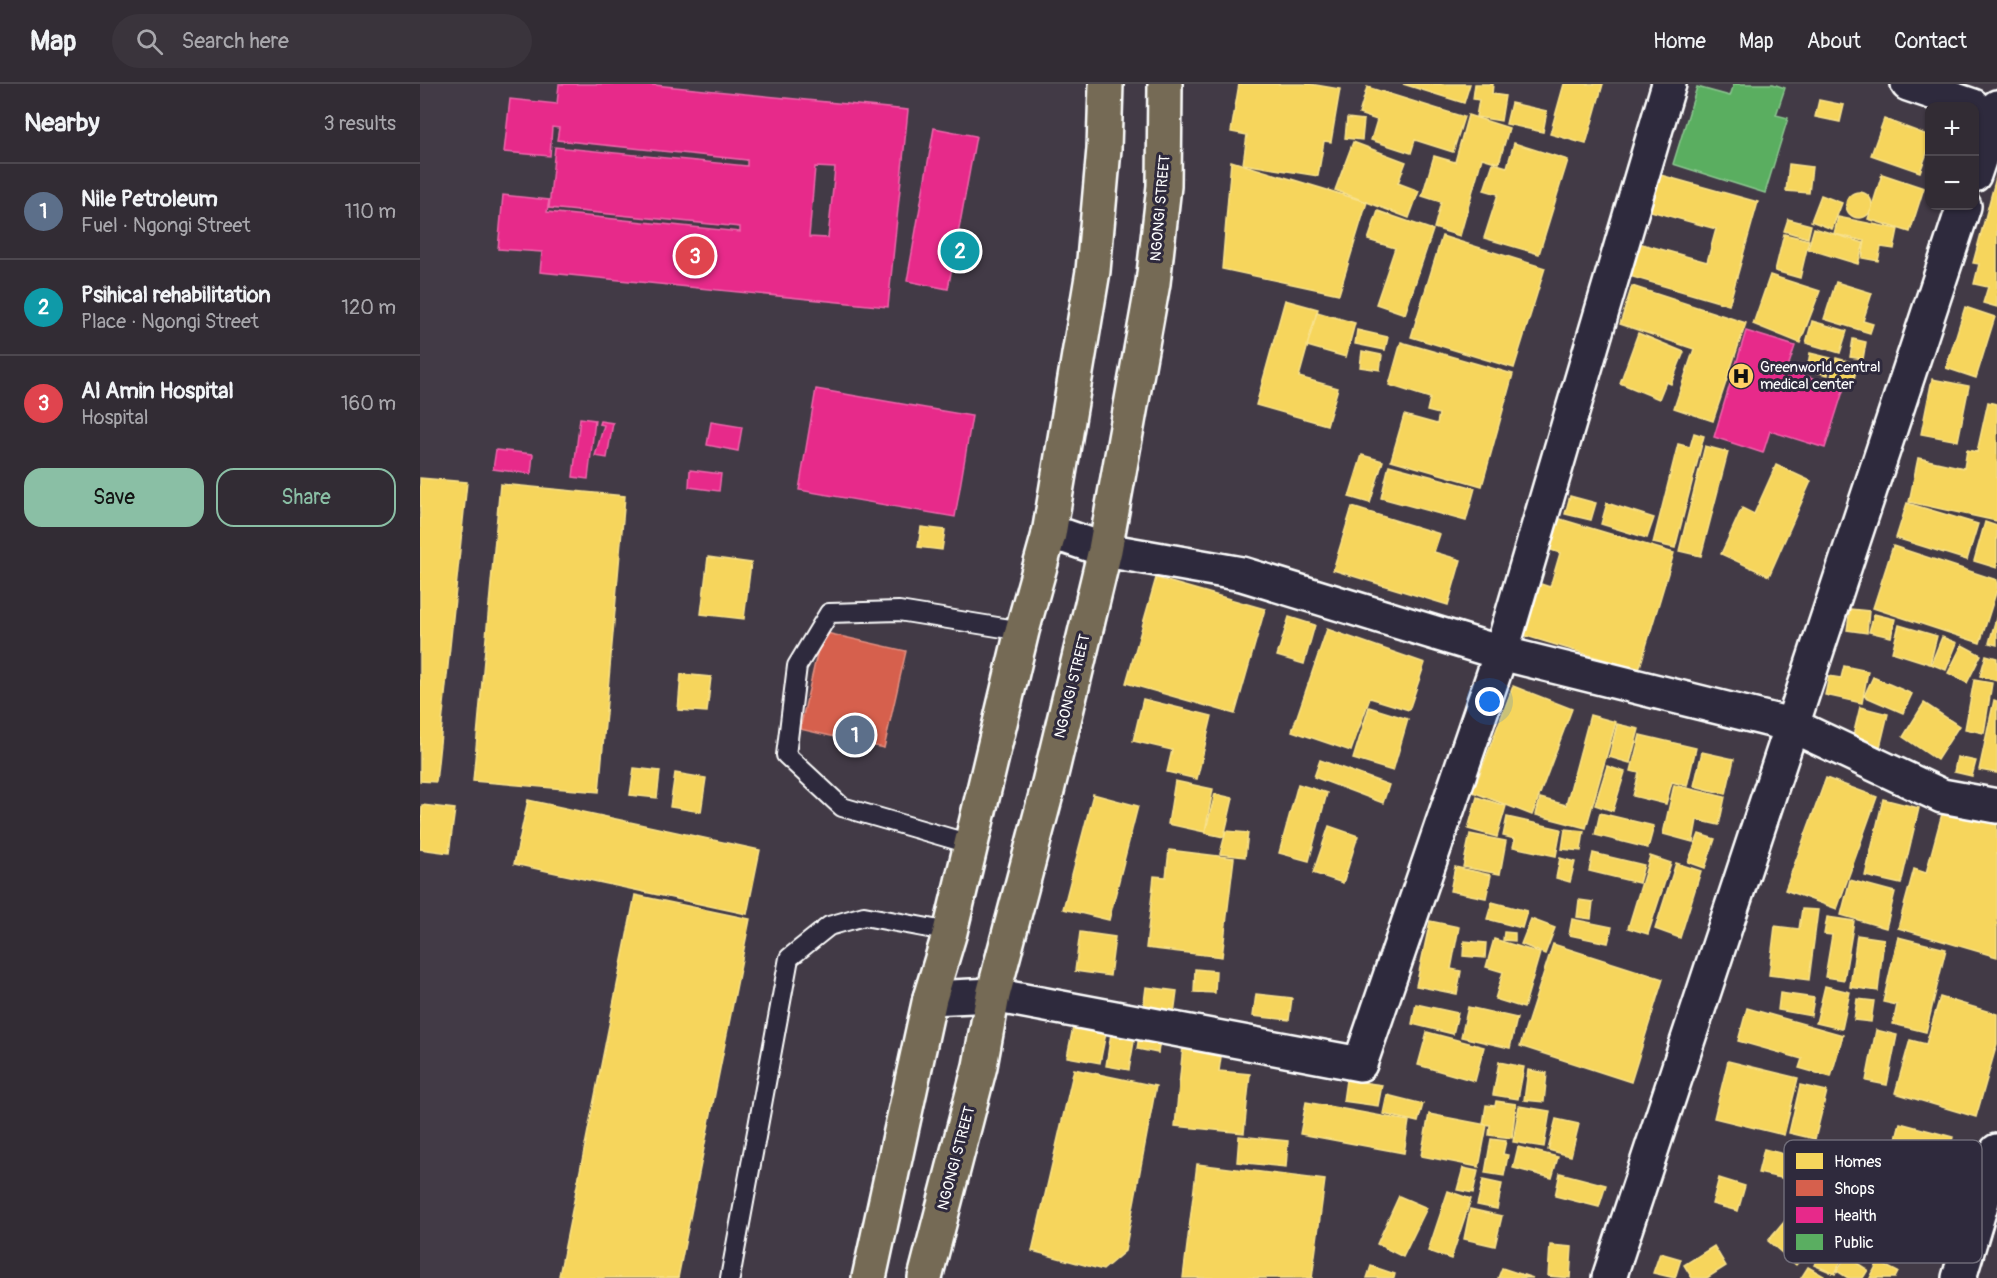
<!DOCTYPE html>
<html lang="en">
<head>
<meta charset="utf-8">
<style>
  body { margin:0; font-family:Pangolin,sans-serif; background:#3a343c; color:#f1f3f6 }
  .controls { position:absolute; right:18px; top:18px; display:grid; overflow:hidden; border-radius:12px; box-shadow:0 2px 4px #0004 }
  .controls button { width:54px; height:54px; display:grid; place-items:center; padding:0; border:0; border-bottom:2px solid #4d484f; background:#322c34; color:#f1f3f6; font:30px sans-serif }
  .you { position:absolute; left:1070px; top:618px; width:21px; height:21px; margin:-15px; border:4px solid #fff; border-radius:50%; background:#1a73e8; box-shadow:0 0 0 9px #1a73e833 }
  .badge { display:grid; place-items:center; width:39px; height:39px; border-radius:50%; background:#8abfa5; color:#fff; font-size:20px; font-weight:700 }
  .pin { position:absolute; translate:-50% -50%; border:3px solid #fff; box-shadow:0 2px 6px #0006 }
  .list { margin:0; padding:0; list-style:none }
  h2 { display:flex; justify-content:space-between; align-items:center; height:78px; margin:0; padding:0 24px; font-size:26px }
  h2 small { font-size:20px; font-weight:400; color:#a8a7ac }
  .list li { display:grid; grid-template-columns:39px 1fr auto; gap:18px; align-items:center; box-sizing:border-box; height:96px; padding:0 24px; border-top:2px solid #4d484f }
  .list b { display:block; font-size:22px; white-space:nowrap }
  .list p { margin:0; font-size:20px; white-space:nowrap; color:#a8a7ac }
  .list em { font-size:20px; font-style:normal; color:#a8a7ac }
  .actions { display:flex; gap:12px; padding:18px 24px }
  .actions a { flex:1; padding:14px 0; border:2px solid #8abfa5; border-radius:18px; text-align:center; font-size:21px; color:#8abfa5 }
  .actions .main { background:#8abfa5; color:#111 }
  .icon { flex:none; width:33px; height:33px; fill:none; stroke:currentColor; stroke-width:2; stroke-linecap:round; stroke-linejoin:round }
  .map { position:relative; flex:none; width:1577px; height:1194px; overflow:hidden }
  header { display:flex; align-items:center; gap:36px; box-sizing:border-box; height:84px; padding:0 30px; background:#322c34; border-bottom:2px solid #4d484f }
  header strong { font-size:28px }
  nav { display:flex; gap:33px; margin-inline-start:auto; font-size:21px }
  .search { width:420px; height:54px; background:#3a343c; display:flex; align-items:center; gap:15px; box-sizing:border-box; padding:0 21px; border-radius:33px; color:#a8a7ac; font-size:22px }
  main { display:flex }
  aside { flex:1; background:#322c34 }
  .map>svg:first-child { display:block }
  .homes { fill:#f6d55c; stroke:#f9e28d; stroke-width:1.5 }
  .shops { fill:#d6604d; stroke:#e29082; stroke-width:1.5 }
  .health { fill:#e7298a; stroke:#ee69ad; stroke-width:1.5; fill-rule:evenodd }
  .public { fill:#5aae61; stroke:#8cc690; stroke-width:1.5 }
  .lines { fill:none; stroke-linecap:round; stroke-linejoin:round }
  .service-casing { stroke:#fff; stroke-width:22 }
  .minor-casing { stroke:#fff; stroke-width:38 }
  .primary-casing { stroke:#fff; stroke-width:38 }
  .service { stroke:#2f2a3d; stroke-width:18 }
  .minor { stroke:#2f2a3d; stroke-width:33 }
  .primary { stroke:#746b55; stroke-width:33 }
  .labels { text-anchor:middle; stroke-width:6; stroke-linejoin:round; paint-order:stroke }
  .street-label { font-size:15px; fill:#fff; stroke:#2f2a3d }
  .poi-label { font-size:15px; fill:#fff; stroke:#2f2a3d; text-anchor:start }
  .key { fill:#2f2a3d; stroke:#6d6a77; stroke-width:1.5 }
  .key-label { font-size:16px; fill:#fff }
</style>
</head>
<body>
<header>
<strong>Map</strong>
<div class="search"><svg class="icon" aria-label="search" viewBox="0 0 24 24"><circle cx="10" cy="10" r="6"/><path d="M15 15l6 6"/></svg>Search here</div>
<nav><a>Home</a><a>Map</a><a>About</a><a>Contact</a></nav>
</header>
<main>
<aside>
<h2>Nearby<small>3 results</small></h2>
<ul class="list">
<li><span class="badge" style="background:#5c6f8a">1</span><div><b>Nile Petroleum</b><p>Fuel · Ngongi Street</p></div><em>110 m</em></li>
<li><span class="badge" style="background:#0f9aa8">2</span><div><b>Psihical rehabilitation</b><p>Place · Ngongi Street</p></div><em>120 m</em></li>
<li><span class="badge" style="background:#e0444e">3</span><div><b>Al Amin Hospital</b><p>Hospital</p></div><em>160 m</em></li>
</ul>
<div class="actions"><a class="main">Save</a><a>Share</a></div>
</aside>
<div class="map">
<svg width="1577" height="1194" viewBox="0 0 1577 1194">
  <rect width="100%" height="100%" fill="#423a46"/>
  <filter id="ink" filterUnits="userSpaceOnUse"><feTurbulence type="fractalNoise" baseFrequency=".0167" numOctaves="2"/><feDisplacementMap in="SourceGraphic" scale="12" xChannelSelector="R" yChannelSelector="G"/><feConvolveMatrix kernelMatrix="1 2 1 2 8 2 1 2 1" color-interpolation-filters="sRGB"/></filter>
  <g filter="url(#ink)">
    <g class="homes">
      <polygon points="819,0 890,0 920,5 911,58 904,57 898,92 823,80 827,51 811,48"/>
      <polygon points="983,0 1050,0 1044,19"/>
      <polygon points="1055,0 1073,0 1072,10 1085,12 1081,37 1056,33 1059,16 1053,15"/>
      <polygon points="1144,0 1183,0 1166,60 1130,50"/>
      <polygon points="947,3 1044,33 1033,68 995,56 991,69 951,56 957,36 939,30"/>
      <polygon points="1399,16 1424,21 1420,38 1395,33"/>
      <polygon points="1091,19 1127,27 1123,48 1086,40"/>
      <polygon points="1048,31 1089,44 1079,79 1062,74 1040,152 1014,144 1021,118 1002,112 1014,72 1035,78"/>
      <polygon points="927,34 944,36 942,56 925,54"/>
      <polygon points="1464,35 1510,52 1510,61 1500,88 1451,71"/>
      <polygon points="933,58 986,78 978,99 999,107 989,134 915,106"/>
      <polygon points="1094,59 1148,76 1119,170 1064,154 1078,110 1064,106 1073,79 1087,83"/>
      <polygon points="811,77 947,118 919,210 802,185"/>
      <polygon points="1369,80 1392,83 1389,109 1366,107"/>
      <polygon points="1237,90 1338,118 1309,221 1206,191 1215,158 1287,178 1296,145 1227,126"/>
      <polygon points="1462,90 1504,104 1490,148 1448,135"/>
      <polygon points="1577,90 1577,223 1563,219 1568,203 1554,200 1559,180 1553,179"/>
      <circle cx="1439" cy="121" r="13"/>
      <polygon points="1401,111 1422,119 1412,145 1391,137"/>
      <polygon points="958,127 1013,146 985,230 956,220 975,164 948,156"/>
      <polygon points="1418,133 1478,145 1474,165 1461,163 1458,177 1442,174 1445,157 1414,150"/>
      <polygon points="1368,135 1391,141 1388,154 1364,147"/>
      <polygon points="1394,144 1444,159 1438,180 1388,165"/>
      <polygon points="1364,150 1389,156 1380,194 1355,187"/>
      <polygon points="1022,152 1125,184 1094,284 991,253"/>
      <polygon points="1350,191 1400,207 1380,259 1333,240"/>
      <polygon points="1416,198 1452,209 1443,237 1453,240 1450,249 1404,235"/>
      <polygon points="1212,202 1326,239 1293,337 1254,324 1274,265 1200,240"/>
      <polygon points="865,216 898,225 879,293 918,304 907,341 836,321"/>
      <polygon points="1545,223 1575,233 1556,294 1526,284"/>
      <polygon points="897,228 935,239 926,273 887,262"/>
      <polygon points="1392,237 1427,247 1420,269 1386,259"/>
      <polygon points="937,246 968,253 965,266 935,260"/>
      <polygon points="1218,249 1264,268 1251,300 1246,298 1239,315 1200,299"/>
      <polygon points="1433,255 1446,258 1443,275 1430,273"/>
      <polygon points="981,258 1093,290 1062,402 971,376 984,331 1017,340 1019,330 1007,327 1010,314 969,301"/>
      <polygon points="942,267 962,271 960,286 940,283"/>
      <polygon points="1390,269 1411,274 1408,291 1387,286"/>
      <polygon points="1416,274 1438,280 1433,298 1411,293"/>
      <polygon points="1512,295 1549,302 1538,357 1501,350"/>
      <polygon points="1568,318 1577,320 1577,437 1489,418 1498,374 1544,384 1547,366 1557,368"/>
      <polygon points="1274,349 1284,352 1255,464 1233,459 1258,360 1270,363"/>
      <polygon points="1285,362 1308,368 1281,472 1259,467"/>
      <polygon points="942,371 963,377 950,419 929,413"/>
      <polygon points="969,381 1055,404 1046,437 961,414"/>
      <polygon points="1356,381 1391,397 1349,492 1301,470 1322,424 1334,430"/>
      <polygon points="0,394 47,398 16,698 0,697"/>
      <polygon points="80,400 205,412 179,708 53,697"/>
      <polygon points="1150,412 1176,419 1171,436 1145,430"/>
      <polygon points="1187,419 1234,434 1227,454 1181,440"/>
      <polygon points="1487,419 1558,440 1547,476 1476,454"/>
      <polygon points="932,423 1020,450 1014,468 1041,476 1028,521 913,486"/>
      <polygon points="1137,434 1254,469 1219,586 1103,551 1118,499 1130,503 1140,469 1128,465"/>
      <polygon points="1565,438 1577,442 1577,484 1554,477"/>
      <polygon points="501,443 525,446 522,466 498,463"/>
      <polygon points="1473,462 1577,496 1577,506 1560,559 1453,524"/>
      <polygon points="288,473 331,479 324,535 281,530"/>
      <polygon points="736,494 845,525 815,630 706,599"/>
      <polygon points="1430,525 1449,527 1447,549 1427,546"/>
      <polygon points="1454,530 1475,535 1471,553 1449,548"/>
      <polygon points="1577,531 1577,561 1569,559"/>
      <polygon points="869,533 895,541 884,580 857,572"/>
      <polygon points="1479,541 1517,552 1510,580 1472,568"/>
      <polygon points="907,545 1005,579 989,626 950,614 931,667 872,647"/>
      <polygon points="1522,553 1537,559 1526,586 1511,580"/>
      <polygon points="1542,561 1561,571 1547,599 1528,589"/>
      <polygon points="1566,571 1577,574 1577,597 1560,592"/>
      <polygon points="1424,582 1448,587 1442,619 1405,611 1409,592 1421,594"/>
      <polygon points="261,590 291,593 287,628 258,626"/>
      <polygon points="1453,593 1492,610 1483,629 1444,612"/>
      <polygon points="1554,596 1572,599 1564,649 1545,645"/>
      <polygon points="1093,602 1152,625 1112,731 1053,708"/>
      <polygon points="723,615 792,632 777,695 747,688 752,666 713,657"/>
      <polygon points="1574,616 1577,617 1577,689 1559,686"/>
      <polygon points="1504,619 1539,642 1517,676 1483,653"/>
      <polygon points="949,623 988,635 973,687 933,675"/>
      <polygon points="1440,623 1468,630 1460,663 1432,656"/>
      <polygon points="1170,631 1196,638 1166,744 1116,731 1120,714 1146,721"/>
      <polygon points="1197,640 1219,645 1210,679 1189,673"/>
      <polygon points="1220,651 1276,664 1267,702 1252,698 1246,720 1213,712 1219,689 1211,687"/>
      <polygon points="1282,668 1314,675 1306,710 1274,702"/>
      <polygon points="1537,673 1556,677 1552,692 1534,688"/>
      <polygon points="900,676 969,701 963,719 894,693"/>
      <polygon points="1187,682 1205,688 1193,727 1175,721"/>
      <polygon points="214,684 240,687 237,714 210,711"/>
      <polygon points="255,689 286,694 281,728 250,723"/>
      <polygon points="1406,694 1457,713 1417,825 1365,806"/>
      <polygon points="755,697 793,705 785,748 748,740"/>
      <polygon points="878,700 907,709 889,777 859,769"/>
      <polygon points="1254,701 1305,713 1299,741 1277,736 1273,758 1243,750"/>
      <polygon points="673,710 718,722 689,836 643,825"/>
      <polygon points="795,710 813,714 804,753 785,749"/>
      <polygon points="1057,713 1086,722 1077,753 1048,745"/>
      <polygon points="1463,715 1499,724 1481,800 1445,792"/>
      <polygon points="108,716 340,766 327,830 94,780"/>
      <polygon points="2,721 35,725 29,769 0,765"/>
      <polygon points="1523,726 1577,741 1577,873 1478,844 1494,785 1506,789"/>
      <polygon points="1180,729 1234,742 1228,764 1175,751"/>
      <polygon points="1087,733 1141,745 1136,772 1093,763 1095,755 1083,752"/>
      <polygon points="909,742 938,752 923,799 893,789"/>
      <polygon points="1145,745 1164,747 1161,767 1142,765"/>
      <polygon points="806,747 828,749 825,773 800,770"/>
      <polygon points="1050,750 1086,757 1080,790 1043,783"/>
      <polygon points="1279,750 1295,755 1285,784 1268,778"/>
      <polygon points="749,766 814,774 802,873 726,864 734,792 746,793"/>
      <polygon points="1173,769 1224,781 1219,799 1169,787"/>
      <polygon points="1230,772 1251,779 1228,850 1208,844"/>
      <polygon points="1140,774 1155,778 1150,798 1136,794"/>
      <polygon points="1256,779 1281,787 1260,854 1235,845"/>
      <polygon points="1035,783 1071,791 1066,814 1030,807"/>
      <polygon points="1430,796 1475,808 1466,844 1421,831"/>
      <polygon points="215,811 330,835 258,1194 148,1194 139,1192"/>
      <polygon points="1159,816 1173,818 1171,835 1157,833"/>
      <polygon points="1072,818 1107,827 1102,844 1067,835"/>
      <polygon points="1382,825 1398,826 1389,896 1349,891 1355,842 1379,845"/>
      <polygon points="1407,833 1434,837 1424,896 1405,893 1412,851 1404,850"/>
      <polygon points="1111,835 1135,844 1125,870 1101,860"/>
      <polygon points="1152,835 1192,843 1188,859 1149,851"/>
      <polygon points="1010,837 1039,843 1031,885 1041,887 1037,910 996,902"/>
      <polygon points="660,848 695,853 690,892 655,887"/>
      <polygon points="1084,848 1095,849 1095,857 1083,856"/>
      <polygon points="1437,851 1464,855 1458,907 1430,903"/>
      <polygon points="1478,853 1526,865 1506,948 1473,940 1477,921 1463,918"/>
      <polygon points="1074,855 1120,869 1104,924 1075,915 1083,888 1066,883"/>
      <polygon points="1044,857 1066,859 1065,874 1043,872"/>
      <polygon points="1133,860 1243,895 1211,998 1100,962"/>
      <polygon points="775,885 796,887 795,909 774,908"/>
      <polygon points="1405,902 1430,908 1422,945 1396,939"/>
      <polygon points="726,903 757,907 754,930 723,926"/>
      <polygon points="1360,909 1394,914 1391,932 1358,926"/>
      <polygon points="836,910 872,914 869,936 833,932"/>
      <polygon points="1520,913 1577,930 1577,960 1556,1033 1475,1009 1490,956 1506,960"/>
      <polygon points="1437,915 1454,917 1451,938 1434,936"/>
      <polygon points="996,920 1038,929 1033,950 992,940"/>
      <polygon points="1048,923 1097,934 1090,964 1041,953"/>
      <polygon points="1327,924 1423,951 1411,993 1379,984 1382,975 1318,957"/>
      <polygon points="653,943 686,949 680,979 647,973"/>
      <polygon points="720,945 741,949 738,969 717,965"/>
      <polygon points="1456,946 1477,951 1467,1001 1446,997"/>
      <polygon points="1007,948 1064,963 1055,997 998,981"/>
      <polygon points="691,949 715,952 709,986 686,982"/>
      <polygon points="763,962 802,966 799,987 830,990 824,1049 755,1042"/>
      <polygon points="1308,977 1378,994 1364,1051 1294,1034"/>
      <polygon points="1079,978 1104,983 1098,1015 1073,1011"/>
      <polygon points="654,985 736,1002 705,1167 683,1186 612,1167"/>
      <polygon points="1108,986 1127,989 1124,1018 1104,1016"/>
      <polygon points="926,996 962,1001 958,1022 923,1017"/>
      <polygon points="1380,1001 1407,1007 1395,1055 1369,1049"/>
      <polygon points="967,1011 1003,1020 998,1038 963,1030"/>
      <polygon points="1076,1017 1096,1020 1092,1054 1069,1051 1070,1041 1063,1040 1066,1021 1075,1022"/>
      <polygon points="886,1018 989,1037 984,1069 880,1050"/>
      <polygon points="1099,1022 1130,1027 1124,1063 1093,1058"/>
      <polygon points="1009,1030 1067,1041 1059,1083 1001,1072"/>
      <polygon points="1136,1035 1159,1040 1151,1072 1128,1066"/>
      <polygon points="1480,1039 1533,1053 1523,1097 1469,1084"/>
      <polygon points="819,1052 868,1057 866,1083 817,1078"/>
      <polygon points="1071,1055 1086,1057 1083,1070 1088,1071 1084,1092 1065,1089"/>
      <polygon points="1098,1063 1138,1073 1132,1094 1093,1084"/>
      <polygon points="1344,1065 1372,1072 1366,1095 1338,1089"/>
      <polygon points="777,1080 905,1096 892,1194 763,1194"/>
      <polygon points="1043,1084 1058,1087 1053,1109 1037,1106"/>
      <polygon points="1140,1089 1186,1101 1179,1123 1135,1112"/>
      <polygon points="1299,1094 1325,1102 1318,1127 1292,1120"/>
      <polygon points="1063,1096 1082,1100 1077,1125 1057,1121"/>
      <polygon points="1028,1107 1051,1115 1031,1175 1008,1167"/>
      <polygon points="979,1112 1007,1124 983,1173 957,1160"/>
      <polygon points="1050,1125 1082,1132 1075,1162 1044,1155"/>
      <polygon points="1370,1131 1398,1154 1376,1181 1348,1157"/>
      <polygon points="1404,1160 1424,1170 1415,1190 1394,1181"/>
      <polygon points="1130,1161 1152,1163 1150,1194 1128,1192"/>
      <polygon points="1294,1162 1306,1182 1287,1194 1272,1194 1264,1181"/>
      <polygon points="1240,1169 1261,1175 1255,1194 1233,1189"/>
      <polygon points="1426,1172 1448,1186 1443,1194 1428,1194 1417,1187"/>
      <polygon points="1458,1178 1478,1188 1475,1194 1450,1194"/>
      <polygon points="951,1182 975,1190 974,1194 947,1194"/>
      <polygon points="1388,1183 1404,1192 1403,1194 1381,1194"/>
      <polygon points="1082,1184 1113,1194 1078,1194"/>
    </g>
    <polygon class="shops" points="402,548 486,567 464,664 380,645"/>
    <g class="health">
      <path d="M139,0H224L488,26L468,223L120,188L122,168L78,165L83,111L129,116L127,128L320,148V143L129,124L135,63L327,82V76L137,56L139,44L132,43L130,72L84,68L90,15L137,20ZM395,83L415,84L408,154L389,153Z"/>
      <polygon points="514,44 556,52 528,205 487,197"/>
      <polygon points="1326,247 1375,262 1367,286 1424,304 1405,364 1350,347 1343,369 1294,353"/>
      <polygon points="396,305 552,332 535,433 379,406"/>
      <polygon points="160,334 175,336 168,395 153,393"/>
      <polygon points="180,337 193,339 187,374 175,372 184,341 179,340"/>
      <polygon points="291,338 322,343 318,367 287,361"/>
      <polygon points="76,366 113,370 111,390 73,385"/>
      <polygon points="270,386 301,390 299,407 269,403"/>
    </g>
    <polygon class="public" points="1314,0 1353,0 1365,4 1356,31 1368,34 1345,109 1253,80 1277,3 1310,12"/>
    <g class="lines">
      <g class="service-casing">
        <g id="service">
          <polyline points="550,760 422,723 366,671 377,582 409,529 479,527 602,547"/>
          <polyline points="310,1194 369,874 409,842 444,832 530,848"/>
        </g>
      </g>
      <g class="minor-casing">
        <g id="minor">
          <polyline points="1488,0 1553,22"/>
          <polyline points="1554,91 1577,23"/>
          <polyline points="629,450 647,453 685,466 822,490 1081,569 1371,641 1522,712 1577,722"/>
          <polyline points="510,914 573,911 940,980 1081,569 1249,0"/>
          <polyline points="1189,1194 1544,122"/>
          <polyline points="1539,1194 1577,1067"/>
        </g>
      </g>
      <g class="primary-casing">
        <g id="primary">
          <polyline points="449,1194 510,914 530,848 602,547 629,450 673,187 684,65 686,0"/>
          <polyline points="505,1194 560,982 573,911 627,707 685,466 733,199 744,102 745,0"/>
        </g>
      </g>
      <use href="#service" class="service"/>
      <use href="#minor" class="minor"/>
      <use href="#primary" class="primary"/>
    </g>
  </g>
  <defs>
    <g id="hospital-disc" transform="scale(1.35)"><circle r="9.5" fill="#ffd166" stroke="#2f2a3d"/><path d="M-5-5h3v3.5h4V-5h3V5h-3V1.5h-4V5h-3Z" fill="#111"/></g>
  </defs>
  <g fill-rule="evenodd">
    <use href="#hospital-disc" x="1321" y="292"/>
  </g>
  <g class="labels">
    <g class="street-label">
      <text transform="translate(740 124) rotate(-85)" y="5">NGONGI STREET</text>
      <text transform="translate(652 602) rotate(-76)" y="5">NGONGI STREET</text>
      <text transform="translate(536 1074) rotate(-75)" y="5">NGONGI STREET</text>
    </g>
    <g class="poi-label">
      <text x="1340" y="288">Greenworld central<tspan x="1340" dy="17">medical center</tspan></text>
    </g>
  </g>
  <rect x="1364" y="1056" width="198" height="123" rx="9" class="key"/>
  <rect x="1376" y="1069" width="27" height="16" fill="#f6d55c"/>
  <rect x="1376" y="1096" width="27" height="16" fill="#d6604d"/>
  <rect x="1376" y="1123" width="27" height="16" fill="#e7298a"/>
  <rect x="1376" y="1150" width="27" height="16" fill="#5aae61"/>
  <g class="key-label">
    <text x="1414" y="1083">Homes</text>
    <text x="1414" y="1110">Shops</text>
    <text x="1414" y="1137">Health</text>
    <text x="1414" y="1164">Public</text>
  </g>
</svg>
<div class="controls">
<button>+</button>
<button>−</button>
</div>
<div class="you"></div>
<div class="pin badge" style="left:435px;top:651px;background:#5c6f8a">1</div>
<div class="pin badge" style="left:540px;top:167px;background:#0f9aa8">2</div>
<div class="pin badge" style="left:275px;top:172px;background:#e0444e">3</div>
</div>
</main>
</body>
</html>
